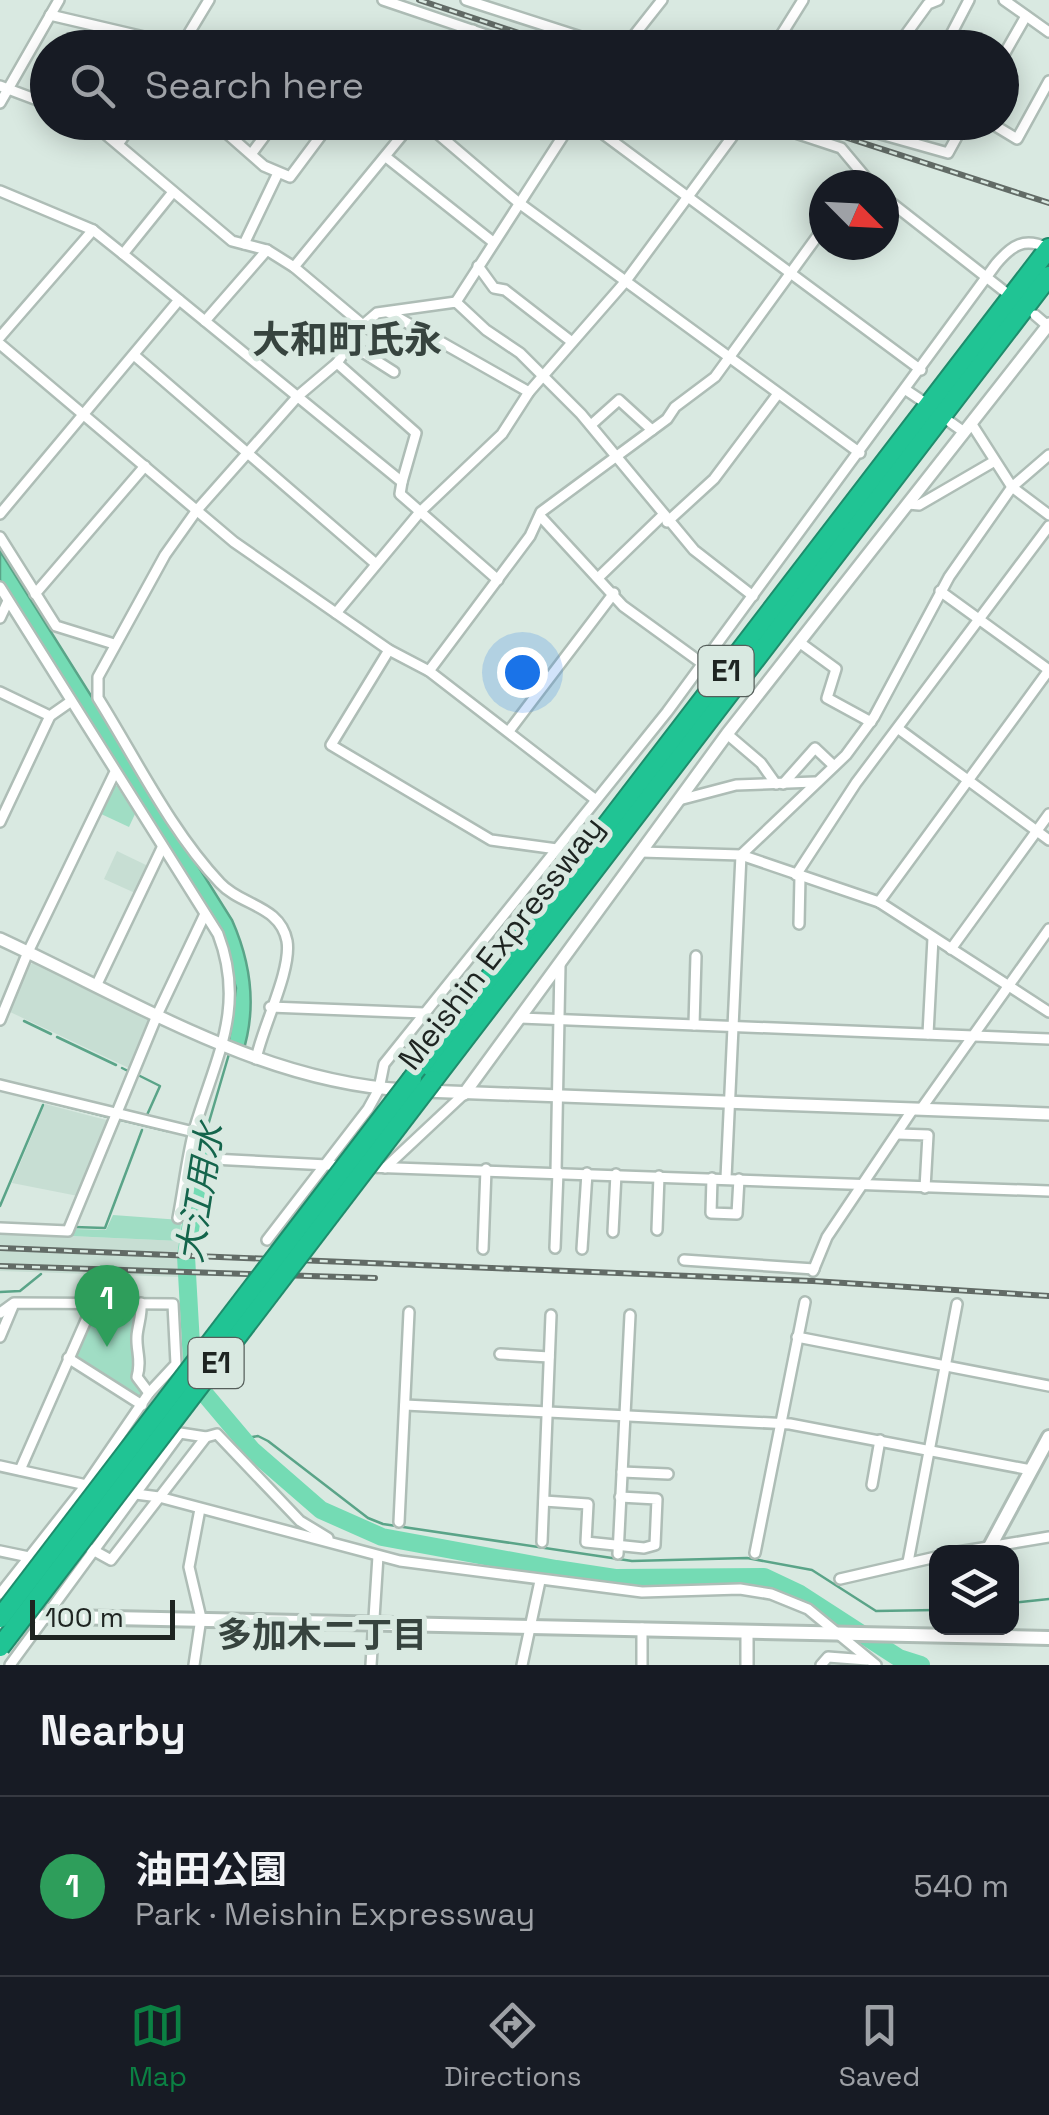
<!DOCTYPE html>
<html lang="en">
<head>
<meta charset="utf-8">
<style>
  body { margin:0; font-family:"Space Grotesk","Noto Sans JP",sans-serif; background:#242831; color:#f1f3f6 }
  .controls { position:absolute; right:30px; bottom:30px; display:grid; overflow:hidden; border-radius:20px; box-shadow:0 5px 25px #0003 }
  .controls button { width:90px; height:90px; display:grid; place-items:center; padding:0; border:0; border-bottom:2px solid #363941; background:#171b24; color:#f1f3f6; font:50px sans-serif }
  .compass { position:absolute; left:809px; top:170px; width:90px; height:90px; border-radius:50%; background:#171b24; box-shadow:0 5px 25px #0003; rotate:114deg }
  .scale { position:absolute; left:30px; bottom:25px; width:145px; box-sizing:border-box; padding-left:10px; border:5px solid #1e2421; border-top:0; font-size:28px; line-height:35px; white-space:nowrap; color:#1e2421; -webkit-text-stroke:8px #d9e9e1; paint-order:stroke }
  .you { position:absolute; left:522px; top:672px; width:35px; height:35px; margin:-25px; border:8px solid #fff; border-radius:50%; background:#1a73e8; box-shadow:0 0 0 15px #1a73e833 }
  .badge { display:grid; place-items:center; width:65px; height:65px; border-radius:50%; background:#0b8043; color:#fff; font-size:32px; font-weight:700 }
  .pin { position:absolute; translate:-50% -82px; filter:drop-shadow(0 2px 5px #0008) }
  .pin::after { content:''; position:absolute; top:52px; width:35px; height:30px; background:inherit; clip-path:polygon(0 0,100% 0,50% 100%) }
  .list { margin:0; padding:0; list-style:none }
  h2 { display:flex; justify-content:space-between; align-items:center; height:130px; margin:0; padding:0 40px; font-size:42px }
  h2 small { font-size:32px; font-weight:400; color:#9ea1a6 }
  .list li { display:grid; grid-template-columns:65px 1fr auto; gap:30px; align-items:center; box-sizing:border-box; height:180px; padding:0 40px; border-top:2px solid #363941 }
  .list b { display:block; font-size:38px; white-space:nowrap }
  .list p { margin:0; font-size:32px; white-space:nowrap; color:#9ea1a6 }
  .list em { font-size:32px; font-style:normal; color:#9ea1a6 }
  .icon { flex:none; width:55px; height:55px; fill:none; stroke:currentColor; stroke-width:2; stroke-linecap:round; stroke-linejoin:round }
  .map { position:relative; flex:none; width:1049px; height:1665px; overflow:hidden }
  .search { position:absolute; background:#171b24; box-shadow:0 5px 25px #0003; left:30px; right:30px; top:30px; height:110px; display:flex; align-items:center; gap:25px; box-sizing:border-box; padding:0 35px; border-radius:55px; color:#9ea1a6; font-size:38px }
  .sheet { height:310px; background:#171b24 }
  nav { display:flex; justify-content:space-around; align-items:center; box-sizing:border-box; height:140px; border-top:2px solid #363941; background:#171b24; font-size:28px; color:#9ea1a6 }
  nav a { display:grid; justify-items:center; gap:5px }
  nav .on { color:#0b8043 }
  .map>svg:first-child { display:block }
  .built { fill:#c7ded3 }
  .green { fill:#a0ddc4 }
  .water { fill:#74dbb4; stroke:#5aa488; stroke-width:2.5 }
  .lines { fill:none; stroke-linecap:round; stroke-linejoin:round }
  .stream { stroke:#5aa488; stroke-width:2.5 }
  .river { stroke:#74dbb4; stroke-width:18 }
  .minor-casing { stroke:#aebdb6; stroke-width:14 }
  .tertiary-casing { stroke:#aebdb6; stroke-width:16 }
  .secondary-casing { stroke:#aebdb6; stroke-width:18 }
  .motorway-casing { stroke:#1f8c6c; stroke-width:22 }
  .minor { stroke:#fff; stroke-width:9 }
  .tertiary { stroke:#fff; stroke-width:11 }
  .secondary { stroke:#fff; stroke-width:12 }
  .motorway { stroke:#20c494; stroke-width:18 }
  .rail-casing { stroke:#626b66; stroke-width:6 }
  .rail { stroke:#d9e9e1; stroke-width:2.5; stroke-dasharray:8; stroke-linecap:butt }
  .motorway-bridge-casing { stroke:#1f8c6c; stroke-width:22; stroke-linecap:butt }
  .motorway-bridge { stroke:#20c494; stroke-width:18 }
  .labels { text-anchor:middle; stroke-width:10; stroke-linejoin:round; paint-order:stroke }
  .shield { fill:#d9e9e1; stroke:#565f5b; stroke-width:2.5 }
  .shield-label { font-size:30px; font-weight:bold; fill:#1e2421 }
  .street-label { font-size:32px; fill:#1e2421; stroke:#d9e9e1 }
  .water-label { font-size:35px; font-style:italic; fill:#14654c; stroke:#d9e9e1 }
  .neighbourhood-label { font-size:35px; font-weight:bold; fill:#37443f; stroke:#d9e9e1 }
  .quarter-label { font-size:38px; font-weight:bold; fill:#37443f; stroke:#d9e9e1 }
</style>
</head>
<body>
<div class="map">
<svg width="1049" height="1665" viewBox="0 0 1049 1665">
  <rect width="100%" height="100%" fill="#d9e9e1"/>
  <g class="built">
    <polygon points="117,851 148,866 135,893 104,879"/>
    <polygon points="33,963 147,1017 150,1024 131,1069 8,1011 28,965"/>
    <polygon points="45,1104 110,1121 78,1196 12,1183"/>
    <polygon points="0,1233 180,1241 180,1277 0,1271"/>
  </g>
  <g class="green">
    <polygon points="112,786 117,786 135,814 129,827 99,813"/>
    <polygon points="113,1215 181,1220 180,1241 70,1236 74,1229 106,1230"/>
    <polygon points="97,1307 135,1307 133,1379 144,1393 140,1399 75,1358"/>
  </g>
  <path class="water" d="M0,551L232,920C251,963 257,1010 242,1055L228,1049L236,988L219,928L0,580Z"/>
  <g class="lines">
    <g class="stream">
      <polyline points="24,1021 51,1034"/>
      <polyline points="57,1037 116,1065"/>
      <polyline points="122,1068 128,1071"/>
      <polyline points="138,1075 160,1086 147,1115"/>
      <polyline points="0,1090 108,1117"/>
      <polyline points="121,1120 167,1131"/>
      <polyline points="204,1139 229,1054"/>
      <polyline points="0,1206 43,1105"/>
      <polyline points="74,1227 105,1228 142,1130"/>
      <polyline points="0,1292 20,1291 41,1274"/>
      <polyline points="242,1439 258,1436 268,1441 368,1518 383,1524 632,1561 747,1558 812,1570 876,1611 936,1610"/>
      <polyline points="1012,1603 1049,1599"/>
    </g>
    <polyline class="river" points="204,1139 186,1256 193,1380 252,1450 321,1510 382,1537 556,1569 615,1578 764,1577 800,1594 899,1658 921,1665"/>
    <g class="minor-casing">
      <g id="minor">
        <polyline points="383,0 525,48"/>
        <polyline points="466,0 615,48"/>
        <polyline points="1004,0 1049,32"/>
        <polyline points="50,15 191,48"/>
        <polyline points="180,48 209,0"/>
        <polyline points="462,48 473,30"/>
        <polyline points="624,48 662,0"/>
        <polyline points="773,48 803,0"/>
        <polyline points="896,48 928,4 938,0"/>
        <polyline points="944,48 969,0"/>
        <polyline points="1002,58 1026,16"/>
        <polyline points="0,86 48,104"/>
        <polyline points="0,103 59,0"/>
        <polyline points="91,122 232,241 267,250 294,267 413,122"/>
        <polyline points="214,122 264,166 290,177 331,122"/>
        <polyline points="424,122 519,203 860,453"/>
        <polyline points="587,122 921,370"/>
        <polyline points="762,122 841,148 872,185"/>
        <polyline points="838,122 948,153 965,122"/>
        <polyline points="989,122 1017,139 1049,81"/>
        <polyline points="119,143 134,122"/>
        <polyline points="252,153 275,122"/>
        <polyline points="386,157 493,242"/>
        <polyline points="0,191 93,230 123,254 402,482 400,494 498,580"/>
        <polyline points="884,197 1004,291"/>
        <polyline points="244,244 277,175"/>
        <polyline points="123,254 173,192"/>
        <polyline points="478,266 494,288 505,290 572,342"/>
        <polyline points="294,267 363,325 377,313 456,302 486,330 520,353 581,414 694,550 753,596"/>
        <polyline points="456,302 572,122"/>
        <polyline points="388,312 529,392"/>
        <polyline points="1035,315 1049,327"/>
        <polyline points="205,321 267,250"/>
        <polyline points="0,337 93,230"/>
        <polyline points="0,344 234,542 389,650 429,671 596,800"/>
        <polyline points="350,344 394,372"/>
        <polyline points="134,355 376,564"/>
        <polyline points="337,363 416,433 402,482"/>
        <polyline points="906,390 921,400"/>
        <polyline points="950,422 964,432"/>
        <polyline points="971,423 1012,487 1049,515"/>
        <polyline points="591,425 619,400 652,430"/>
        <polyline points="908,504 919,505 993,462"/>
        <polyline points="0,514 179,300"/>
        <polyline points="541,517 623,606 703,664"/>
        <polyline points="667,522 714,479 777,395"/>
        <polyline points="0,537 56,626 114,644"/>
        <polyline points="599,577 662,516"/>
        <path d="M0,587L218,934C246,1007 216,1057 195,1127C187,1156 184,1188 178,1218"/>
        <polyline points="940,591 1049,670"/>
        <polyline points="35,594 145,466"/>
        <polyline points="336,613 420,512 502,434 529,392 625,282 743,122"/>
        <polyline points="0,618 8,601"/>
        <polyline points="799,642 836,669 827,698 871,722"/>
        <polyline points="389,650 331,745 491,840 557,849"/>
        <polyline points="429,671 530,536 541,512 667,419 675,407 715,377 824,227"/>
        <polyline points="0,692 50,716"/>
        <polyline points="900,730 1049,840"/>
        <polyline points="509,731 614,593"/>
        <polyline points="727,734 761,763 776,784"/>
        <polyline points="783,784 815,748 834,766"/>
        <polyline points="679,800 736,785 815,782"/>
        <polyline points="0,822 50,716 70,702"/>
        <polyline points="641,852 741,855 879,902 1049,1012"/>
        <polyline points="796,875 856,783 1049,526"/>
        <polyline points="879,902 1049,670"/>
        <polyline points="799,924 800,876"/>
        <polyline points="951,949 1049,814"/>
        <polyline points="97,984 162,848"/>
        <polyline points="270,1007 424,1013"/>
        <polyline points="520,1018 1049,1039"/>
        <polyline points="0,1020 28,952 114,774"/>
        <polyline points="694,1025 696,956"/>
        <polyline points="928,1034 933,938"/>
        <path d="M256,1059C262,1028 292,970 287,941C280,905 241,906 220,883C171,831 136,759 98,698V677L165,555L197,510L298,396L337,363L363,325L403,351"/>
        <polyline points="0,1085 194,1132"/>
        <polyline points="921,1109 1049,929"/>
        <polyline points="898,1134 928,1135 925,1188"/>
        <polyline points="212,1159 347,1166"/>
        <polyline points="367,1167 1049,1191"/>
        <polyline points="385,1168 464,1094"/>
        <polyline points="556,1172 560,965"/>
        <polyline points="712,1178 711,1213 737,1214 739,1179"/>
        <polyline points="726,1178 741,855 846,755 874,717 949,577 1012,487 1049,455"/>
        <polyline points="0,1228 68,1231 158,1013 205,914"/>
        <polyline points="657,1230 659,1176"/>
        <polyline points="613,1232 616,1174"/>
        <path d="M267,1240L368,1109L379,1089L384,1064L667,712L996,264C1012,245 1024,237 1048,248"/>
        <polyline points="555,1248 558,1172"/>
        <polyline points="483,1249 486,1169"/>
        <polyline points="582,1249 587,1173"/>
        <polyline points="684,1260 814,1269"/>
        <polyline points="813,1271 827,1237 913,1109"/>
        <path d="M141,1303C142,1316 138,1324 137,1336C136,1351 142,1360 137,1377L149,1393"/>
        <polyline points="0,1313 14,1303 173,1304 176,1364 149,1393 86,1485 0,1594"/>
        <polyline points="0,1337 13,1306"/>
        <polyline points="797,1337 1049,1386"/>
        <polyline points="500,1354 549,1357"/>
        <polyline points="68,1358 142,1405"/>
        <polyline points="405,1405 790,1424 1031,1470"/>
        <polyline points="0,1466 100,1488"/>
        <polyline points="20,1470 94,1302"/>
        <polyline points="622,1472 668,1474"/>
        <polyline points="872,1485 880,1440"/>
        <polyline points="120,1492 159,1497 400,1561 642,1592 740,1589 771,1594 808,1609 876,1665"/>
        <polyline points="544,1501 588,1504 586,1542 644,1548 655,1545 657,1499 620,1497"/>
        <polyline points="399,1522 409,1312"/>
        <polyline points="542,1542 551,1315"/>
        <polyline points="91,1549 111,1560 206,1437 217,1434 300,1521 328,1538"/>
        <polyline points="0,1551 29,1557"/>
        <polyline points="958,1552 1049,1537"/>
        <polyline points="755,1553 805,1302"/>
        <polyline points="618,1554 630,1315"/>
        <polyline points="908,1562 957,1304"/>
        <polyline points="840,1579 936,1557"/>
        <polyline points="10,1665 180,1433 206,1437"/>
        <polyline points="194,1665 201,1618 189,1567 200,1509"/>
        <polyline points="371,1665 378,1556"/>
        <polyline points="522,1665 540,1581"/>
        <polyline points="642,1665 642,1628"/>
        <polyline points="821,1665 828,1657 867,1660"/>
      </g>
    </g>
    <g class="tertiary-casing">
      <g id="tertiary">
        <path d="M0,939C130,999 260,1082 405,1090"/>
        <polyline points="424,1091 1049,1114"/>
        <polyline points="464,1094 727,734 1049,324"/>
        <polyline points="747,1665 747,1633"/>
      </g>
    </g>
    <g class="secondary-casing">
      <g id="secondary">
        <polyline points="987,1552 1049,1437"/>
        <polyline points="17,1616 1049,1638"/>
      </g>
    </g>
    <g class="motorway-casing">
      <g id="motorway">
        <polyline points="412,1079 1049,248"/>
        <polyline points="433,1080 1049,276"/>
      </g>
    </g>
    <use href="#minor" class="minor"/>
    <use href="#tertiary" class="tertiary"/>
    <use href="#secondary" class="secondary"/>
    <use href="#motorway" class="motorway"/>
    <g class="rail-casing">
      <g id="rail">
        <polyline points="419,0 564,48"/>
        <polyline points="798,122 1049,203"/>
        <polyline points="0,1248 813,1281 1049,1296"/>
        <polyline points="0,1266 375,1278"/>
      </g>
    </g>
    <use href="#rail" class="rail"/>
    <g class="motorway-bridge-casing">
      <g id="motorway-bridge">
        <polyline points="0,1618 412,1079"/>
        <polyline points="0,1647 433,1080"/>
      </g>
    </g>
    <use href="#motorway-bridge" class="motorway-bridge"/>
  </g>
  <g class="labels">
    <g class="shield">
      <rect x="698.5" y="646" width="55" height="50" rx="8"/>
      <rect x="188.5" y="1338" width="55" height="50" rx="8"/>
    </g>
    <g class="shield-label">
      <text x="726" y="681">E1</text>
      <text x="216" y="1373">E1</text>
    </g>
    <g class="street-label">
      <text transform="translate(501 943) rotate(-52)" y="11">Meishin Expressway</text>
    </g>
    <g class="water-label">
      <text transform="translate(200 1193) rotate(-81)" y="12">大江用水</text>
    </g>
    <g class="neighbourhood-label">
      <text x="322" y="1647">多加木二丁目</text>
    </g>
    <g class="quarter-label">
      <text x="347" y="353">大和町氏永</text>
    </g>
  </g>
</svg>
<div class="controls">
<button><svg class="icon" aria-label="layers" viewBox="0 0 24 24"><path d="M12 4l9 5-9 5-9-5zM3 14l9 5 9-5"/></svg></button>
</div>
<svg class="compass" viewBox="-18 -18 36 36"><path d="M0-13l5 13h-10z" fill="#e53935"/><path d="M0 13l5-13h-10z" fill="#9ea1a6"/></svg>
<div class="scale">100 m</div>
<div class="you"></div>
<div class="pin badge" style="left:107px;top:1347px;background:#2e9e5b">1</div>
<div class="search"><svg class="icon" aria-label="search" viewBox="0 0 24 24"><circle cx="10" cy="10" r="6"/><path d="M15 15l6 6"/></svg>Search here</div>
</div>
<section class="sheet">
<h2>Nearby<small></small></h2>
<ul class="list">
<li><span class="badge" style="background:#2e9e5b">1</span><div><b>油田公園</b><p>Park · Meishin Expressway</p></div><em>540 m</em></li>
</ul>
</section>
<nav>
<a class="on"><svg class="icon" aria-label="map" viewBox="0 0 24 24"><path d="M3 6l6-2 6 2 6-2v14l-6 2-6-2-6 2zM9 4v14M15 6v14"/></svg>Map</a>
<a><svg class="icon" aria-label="directions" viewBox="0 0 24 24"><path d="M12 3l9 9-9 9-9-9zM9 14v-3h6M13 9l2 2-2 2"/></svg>Directions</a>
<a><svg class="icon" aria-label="saved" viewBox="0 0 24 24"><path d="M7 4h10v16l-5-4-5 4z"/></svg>Saved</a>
</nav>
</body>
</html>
